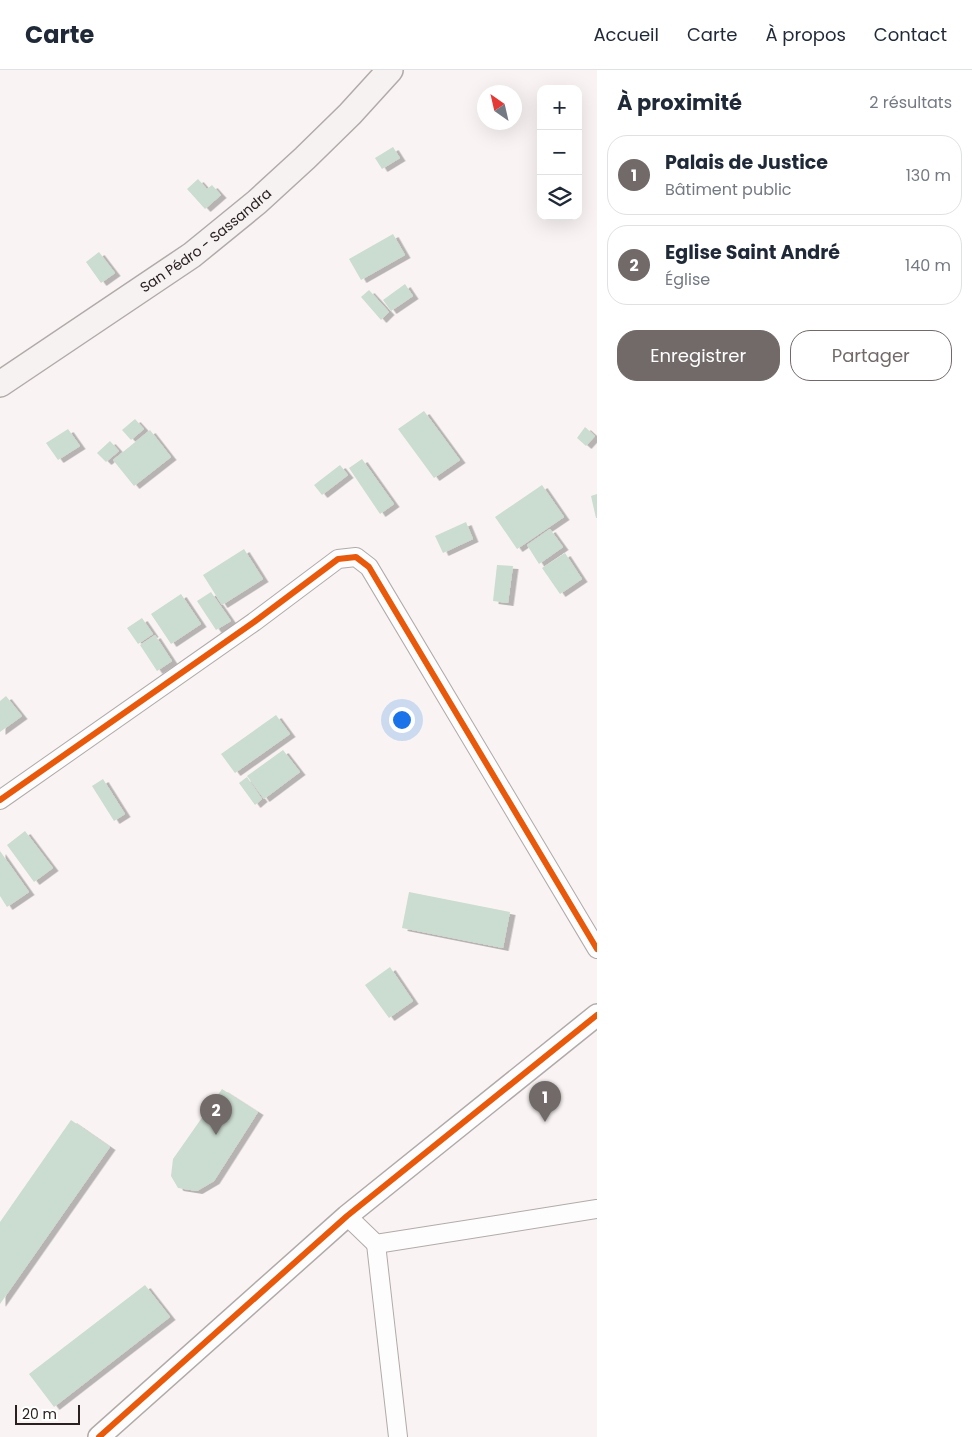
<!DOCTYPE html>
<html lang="fr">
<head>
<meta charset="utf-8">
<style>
  body { margin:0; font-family:Poppins,sans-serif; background:#f6f6f7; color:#1f2937 }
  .controls { position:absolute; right:15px; top:15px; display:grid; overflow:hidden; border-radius:10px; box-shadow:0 5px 20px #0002 }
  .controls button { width:45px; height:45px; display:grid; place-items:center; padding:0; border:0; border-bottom:1px solid #e0e1e3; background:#fff; color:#1f2937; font:25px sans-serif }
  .compass { position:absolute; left:477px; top:15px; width:45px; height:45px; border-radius:50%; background:#fff; box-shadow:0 5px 20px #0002; rotate:326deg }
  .scale { position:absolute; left:15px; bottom:12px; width:65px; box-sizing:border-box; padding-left:5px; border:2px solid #29201f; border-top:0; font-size:14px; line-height:18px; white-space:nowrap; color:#29201f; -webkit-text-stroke:4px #fff; paint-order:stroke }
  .you { position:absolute; left:401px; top:649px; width:18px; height:18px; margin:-12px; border:4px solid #fff; border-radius:50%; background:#1a73e8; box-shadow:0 0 0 8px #1a73e833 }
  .badge { display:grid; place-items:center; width:32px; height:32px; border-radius:50%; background:#726a69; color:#fff; font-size:16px; font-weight:700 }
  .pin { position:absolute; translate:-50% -41px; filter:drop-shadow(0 1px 2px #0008) }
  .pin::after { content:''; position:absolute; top:26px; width:18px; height:15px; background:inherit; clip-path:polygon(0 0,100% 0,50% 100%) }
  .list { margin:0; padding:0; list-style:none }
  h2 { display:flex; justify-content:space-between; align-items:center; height:65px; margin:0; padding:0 20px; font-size:21px }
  h2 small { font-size:16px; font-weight:400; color:#747a83 }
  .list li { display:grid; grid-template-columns:32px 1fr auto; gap:15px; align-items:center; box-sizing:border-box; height:80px; margin:0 10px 10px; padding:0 10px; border:1px solid #e0e1e3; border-radius:20px }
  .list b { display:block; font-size:19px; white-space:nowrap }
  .list p { margin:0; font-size:16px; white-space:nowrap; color:#747a83 }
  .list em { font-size:16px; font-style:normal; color:#747a83 }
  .actions { display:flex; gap:10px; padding:15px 20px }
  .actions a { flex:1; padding:11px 0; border:1px solid #726a69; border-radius:20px; text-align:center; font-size:18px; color:#726a69 }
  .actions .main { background:#726a69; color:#fff }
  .icon { flex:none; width:28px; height:28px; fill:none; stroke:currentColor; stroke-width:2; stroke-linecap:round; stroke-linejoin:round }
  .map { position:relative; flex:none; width:597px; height:1367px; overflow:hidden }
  header { display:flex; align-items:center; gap:30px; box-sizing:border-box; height:70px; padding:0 25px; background:#fff; border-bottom:1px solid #e0e1e3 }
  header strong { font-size:24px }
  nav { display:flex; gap:28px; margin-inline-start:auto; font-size:18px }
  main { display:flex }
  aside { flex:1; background:#fff }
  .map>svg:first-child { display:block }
  .building { fill:#cbdcd0; filter:url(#shadow) }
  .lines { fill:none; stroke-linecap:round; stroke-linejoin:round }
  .minor-casing { stroke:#b1aaa9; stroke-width:20 }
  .tertiary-casing { stroke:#b1aaa9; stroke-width:24 }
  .secondary-casing { stroke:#b1aaa9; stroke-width:28 }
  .minor { stroke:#fefdfd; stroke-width:18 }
  .tertiary { stroke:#fefdfd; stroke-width:21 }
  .secondary { stroke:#f6f2f2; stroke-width:25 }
  .cycleway-casing { stroke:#fff; stroke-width:9 }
  .cycleway { stroke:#e8590c; stroke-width:6 }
  .labels { text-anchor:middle; stroke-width:4; stroke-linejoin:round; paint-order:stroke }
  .street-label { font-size:14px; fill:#29201f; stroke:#fff }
</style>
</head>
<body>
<header>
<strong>Carte</strong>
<nav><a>Accueil</a><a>Carte</a><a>À propos</a><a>Contact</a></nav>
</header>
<main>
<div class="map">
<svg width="597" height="1367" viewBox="0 0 597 1367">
  <defs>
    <filter id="shadow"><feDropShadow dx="5.5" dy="3" stdDeviation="0" flood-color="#0004"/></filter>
  </defs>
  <rect width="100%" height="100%" fill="#f9f4f3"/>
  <g class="building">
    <polygon points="393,77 400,88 382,99 375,88"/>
    <polygon points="198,109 207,119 212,115 221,125 205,139 187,119"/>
    <polygon points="393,164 405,185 361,210 349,189"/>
    <polygon points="99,182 115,203 101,213 86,192"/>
    <polygon points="405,214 413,226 391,241 383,230"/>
    <polygon points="369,220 389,242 381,250 361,227"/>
    <polygon points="424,341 460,390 434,408 398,359"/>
    <polygon points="135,349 144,359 131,370 122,360"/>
    <polygon points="585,357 595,366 586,376 577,368"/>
    <polygon points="68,359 80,376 58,390 46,373"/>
    <polygon points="150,360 171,387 134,416 113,390"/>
    <polygon points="110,371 119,381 106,392 97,383"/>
    <polygon points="362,389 394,434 380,444 349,398"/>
    <polygon points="340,395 348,405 322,425 314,415"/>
    <polygon points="542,415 564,447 517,479 495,447"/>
    <polygon points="597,424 597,448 596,448 591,426"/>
    <polygon points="466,452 473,469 443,483 435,466"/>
    <polygon points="550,459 563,477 539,494 527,475"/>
    <polygon points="244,479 263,509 222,535 203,505"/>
    <polygon points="565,483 582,509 560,524 542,498"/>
    <polygon points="497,495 513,496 508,533 493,531"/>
    <polygon points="211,522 231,551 216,560 197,531"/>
    <polygon points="181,524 201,554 171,574 151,544"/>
    <polygon points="142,548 153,564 138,574 127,558"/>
    <polygon points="155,565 172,591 157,601 140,575"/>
    <polygon points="6,626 22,646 0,662 0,631"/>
    <polygon points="276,645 290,664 235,703 221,684"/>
    <polygon points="283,680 300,702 264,729 247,706"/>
    <polygon points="247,707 262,729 255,735 239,713"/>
    <polygon points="103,709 125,744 114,751 92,716"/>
    <polygon points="25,761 53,798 34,812 7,775"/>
    <polygon points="0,781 29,822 7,837 0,826"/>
    <polygon points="409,822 510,842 503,878 402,858"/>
    <polygon points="390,897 413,931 389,948 365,915"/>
    <polygon points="222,1019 258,1042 214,1111 197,1121 178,1118 171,1106 173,1089"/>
    <polygon points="71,1050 110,1077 0,1234 0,1152"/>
    <polygon points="145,1215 170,1247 54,1337 29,1304"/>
  </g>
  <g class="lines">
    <g class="minor-casing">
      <g id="minor">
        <polyline points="0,730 254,552 338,489 356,487 369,497 597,879"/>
        <polyline points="347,1146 376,1174 597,1139"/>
        <polyline points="376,1174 398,1367"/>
      </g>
    </g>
    <g class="tertiary-casing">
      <polyline id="tertiary" points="99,1367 347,1146 597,945"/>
    </g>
    <g class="secondary-casing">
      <g id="secondary">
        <path id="s1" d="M0,314L192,185L257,132L305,88L350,44L390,0"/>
      </g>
    </g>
    <use href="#minor" class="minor"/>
    <use href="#tertiary" class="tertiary"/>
    <use href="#secondary" class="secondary"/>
    <g class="cycleway-casing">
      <g id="cycleway">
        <polyline points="0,730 254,552 338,489 356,487 369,497 597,879"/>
        <polyline points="99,1367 347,1146 597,945"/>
      </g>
    </g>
    <use href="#cycleway" class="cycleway"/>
  </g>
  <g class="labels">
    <g class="street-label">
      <text dy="5" stroke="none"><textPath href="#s1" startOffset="251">San Pédro - Sassandra</textPath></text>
    </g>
  </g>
</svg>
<div class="controls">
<button>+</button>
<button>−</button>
<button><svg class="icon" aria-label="layers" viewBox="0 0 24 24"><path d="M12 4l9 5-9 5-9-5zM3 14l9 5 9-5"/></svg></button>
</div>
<svg class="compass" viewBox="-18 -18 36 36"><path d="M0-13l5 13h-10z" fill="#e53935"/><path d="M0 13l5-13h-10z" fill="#747a83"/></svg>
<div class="scale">20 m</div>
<div class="you"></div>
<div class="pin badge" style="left:545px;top:1052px">1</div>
<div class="pin badge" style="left:216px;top:1065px">2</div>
</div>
<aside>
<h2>À proximité<small>2 résultats</small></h2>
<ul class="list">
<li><span class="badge">1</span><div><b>Palais de Justice</b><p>Bâtiment public</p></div><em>130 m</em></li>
<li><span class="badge">2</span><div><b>Eglise Saint André</b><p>Église</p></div><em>140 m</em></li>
</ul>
<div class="actions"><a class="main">Enregistrer</a><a>Partager</a></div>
</aside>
</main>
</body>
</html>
